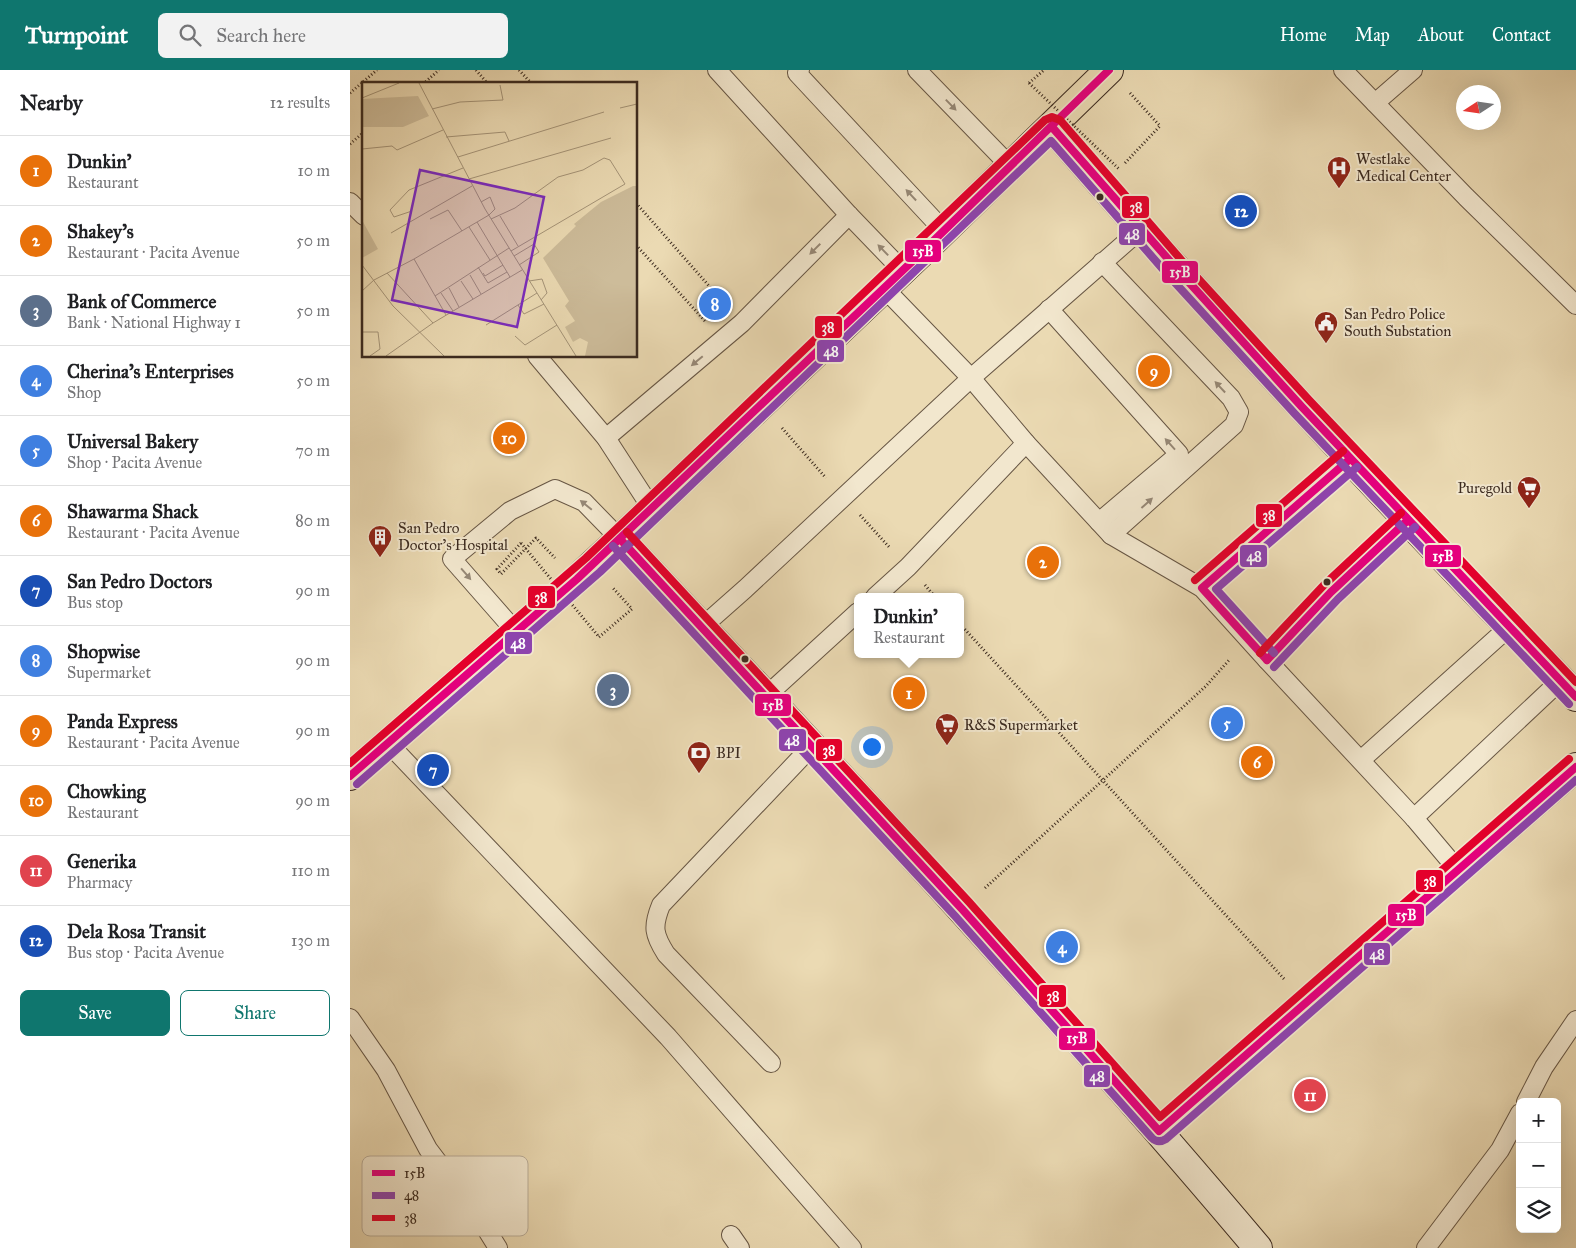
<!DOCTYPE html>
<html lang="en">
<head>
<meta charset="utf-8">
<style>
  body { margin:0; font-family:"IM FELL Great Primer",serif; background:#f2f2f2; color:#202124 }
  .controls { position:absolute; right:15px; bottom:15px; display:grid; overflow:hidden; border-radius:8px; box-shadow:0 5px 20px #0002 }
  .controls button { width:45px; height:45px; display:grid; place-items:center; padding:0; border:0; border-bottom:1px solid #e0e0e0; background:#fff; color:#202124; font:25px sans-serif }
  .compass { position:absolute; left:1106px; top:15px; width:45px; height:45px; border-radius:50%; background:#fff; box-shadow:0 5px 20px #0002; rotate:258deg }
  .you { position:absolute; left:521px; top:676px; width:18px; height:18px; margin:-12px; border:4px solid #fff; border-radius:50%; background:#1a73e8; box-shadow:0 0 0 8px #1a73e833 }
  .badge { display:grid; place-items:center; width:32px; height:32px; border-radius:50%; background:#0f766e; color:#fff; font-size:16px; font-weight:700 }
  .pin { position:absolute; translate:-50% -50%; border:2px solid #fff; box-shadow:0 1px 5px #0006 }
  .popup { position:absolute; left:504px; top:523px; width:110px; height:65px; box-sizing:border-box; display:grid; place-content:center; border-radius:8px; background:#fff; filter:drop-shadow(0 1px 4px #0005); font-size:16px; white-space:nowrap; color:#757577 }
  .popup b { font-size:19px; color:#202124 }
  .popup::after { content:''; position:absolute; left:50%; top:100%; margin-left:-10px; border:10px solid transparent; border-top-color:#fff }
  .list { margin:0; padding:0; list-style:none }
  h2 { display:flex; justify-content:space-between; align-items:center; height:65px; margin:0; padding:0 20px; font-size:21px }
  h2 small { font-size:16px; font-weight:400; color:#757577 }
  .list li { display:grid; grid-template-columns:32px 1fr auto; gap:15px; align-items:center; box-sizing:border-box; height:70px; padding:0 20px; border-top:1px solid #e0e0e0 }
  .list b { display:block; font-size:19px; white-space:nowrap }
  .list p { margin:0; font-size:16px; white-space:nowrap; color:#757577 }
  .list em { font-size:16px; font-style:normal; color:#757577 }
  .actions { display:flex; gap:10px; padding:15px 20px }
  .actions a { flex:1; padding:11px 0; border:1px solid #0f766e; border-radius:8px; text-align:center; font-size:18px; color:#0f766e }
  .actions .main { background:#0f766e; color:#fff }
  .icon { flex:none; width:28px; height:28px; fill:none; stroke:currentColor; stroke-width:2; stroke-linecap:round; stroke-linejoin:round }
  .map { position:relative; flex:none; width:1226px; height:1178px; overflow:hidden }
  header { display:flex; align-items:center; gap:30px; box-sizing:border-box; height:70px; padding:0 25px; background:#0f766e; color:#fff }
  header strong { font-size:24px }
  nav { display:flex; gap:28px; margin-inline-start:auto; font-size:18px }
  .search { width:350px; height:45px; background:#f2f2f2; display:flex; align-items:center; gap:12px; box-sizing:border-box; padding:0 18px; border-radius:8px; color:#757577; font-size:19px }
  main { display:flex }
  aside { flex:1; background:#fff }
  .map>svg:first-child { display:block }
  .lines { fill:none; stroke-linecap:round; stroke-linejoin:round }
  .lane-casing { stroke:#675644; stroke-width:20 }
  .secondary-casing { stroke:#3b2a1f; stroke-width:30 }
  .highway-casing { stroke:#3b2a1f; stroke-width:30 }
  .path { stroke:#3b2a1f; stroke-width:3; stroke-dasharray:1 2.5; stroke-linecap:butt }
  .lane { stroke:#f2e7ce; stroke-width:18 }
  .secondary { stroke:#f2e7ce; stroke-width:28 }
  .highway { stroke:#ebdab3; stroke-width:28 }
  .path-bridge { stroke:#3b2a1f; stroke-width:3; stroke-dasharray:1 2.5; stroke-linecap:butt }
  .bus-1-casing { stroke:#f2e7ce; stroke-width:11 }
  .bus-2-casing { stroke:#f2e7ce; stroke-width:11 }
  .bus-3-casing { stroke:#f2e7ce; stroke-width:11 }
  .bus-1 { stroke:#e5007d; stroke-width:8 }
  .bus-2 { stroke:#8e44ad; stroke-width:8 }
  .bus-3 { stroke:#e4002b; stroke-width:8 }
  .oneway { fill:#968876 }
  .bus-dot { fill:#3b2a1f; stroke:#f2e7ce; stroke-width:2 }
  .labels { text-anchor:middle; stroke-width:4; stroke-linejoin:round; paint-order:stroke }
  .poi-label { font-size:15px; fill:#3b2a1f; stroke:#f2e7ce; text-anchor:start }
  .inset-road { fill:none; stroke:#a59478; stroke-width:1 }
  .view { fill:#7b2cbf; fill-opacity:0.15; stroke:#7b2cbf; stroke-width:2.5 }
  .inset-edge { fill:none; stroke:#3b2a1f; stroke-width:2.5 }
  .key { fill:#f2e7ce; stroke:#bbae9a; stroke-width:1 }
  .key-label { font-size:14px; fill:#3b2a1f }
  .line-badge { stroke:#f2e7ce; stroke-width:2 }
  .badge-label { font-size:14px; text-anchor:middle; font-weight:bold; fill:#fff }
</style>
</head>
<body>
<header>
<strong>Turnpoint</strong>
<div class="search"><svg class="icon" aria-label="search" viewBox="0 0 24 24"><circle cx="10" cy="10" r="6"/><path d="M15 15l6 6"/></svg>Search here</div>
<nav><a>Home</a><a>Map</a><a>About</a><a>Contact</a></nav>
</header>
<main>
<aside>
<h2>Nearby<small>12 results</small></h2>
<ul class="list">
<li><span class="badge" style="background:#e8710a">1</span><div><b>Dunkin'</b><p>Restaurant</p></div><em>10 m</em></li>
<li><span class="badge" style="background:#e8710a">2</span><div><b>Shakey's</b><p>Restaurant · Pacita Avenue</p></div><em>50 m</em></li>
<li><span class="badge" style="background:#5c6f8a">3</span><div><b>Bank of Commerce</b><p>Bank · National Highway 1</p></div><em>50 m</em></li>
<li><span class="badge" style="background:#3f7fe0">4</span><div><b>Cherina's Enterprises</b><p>Shop</p></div><em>50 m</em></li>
<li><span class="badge" style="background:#3f7fe0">5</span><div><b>Universal Bakery</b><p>Shop · Pacita Avenue</p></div><em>70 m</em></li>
<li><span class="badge" style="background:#e8710a">6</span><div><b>Shawarma Shack</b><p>Restaurant · Pacita Avenue</p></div><em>80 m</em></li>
<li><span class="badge" style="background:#1a4fb4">7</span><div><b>San Pedro Doctors</b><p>Bus stop</p></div><em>90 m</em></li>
<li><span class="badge" style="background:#3f7fe0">8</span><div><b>Shopwise</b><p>Supermarket</p></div><em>90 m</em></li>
<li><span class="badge" style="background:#e8710a">9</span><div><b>Panda Express</b><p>Restaurant · Pacita Avenue</p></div><em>90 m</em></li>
<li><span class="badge" style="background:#e8710a">10</span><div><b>Chowking</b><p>Restaurant</p></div><em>90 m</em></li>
<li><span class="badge" style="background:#e0444e">11</span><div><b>Generika</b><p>Pharmacy</p></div><em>110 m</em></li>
<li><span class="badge" style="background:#1a4fb4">12</span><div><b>Dela Rosa Transit</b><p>Bus stop · Pacita Avenue</p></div><em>130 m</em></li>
</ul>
<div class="actions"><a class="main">Save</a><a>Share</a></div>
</aside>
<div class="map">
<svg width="1226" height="1178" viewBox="0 0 1226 1178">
  <rect width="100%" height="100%" fill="#ebdab3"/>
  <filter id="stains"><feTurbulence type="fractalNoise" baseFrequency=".004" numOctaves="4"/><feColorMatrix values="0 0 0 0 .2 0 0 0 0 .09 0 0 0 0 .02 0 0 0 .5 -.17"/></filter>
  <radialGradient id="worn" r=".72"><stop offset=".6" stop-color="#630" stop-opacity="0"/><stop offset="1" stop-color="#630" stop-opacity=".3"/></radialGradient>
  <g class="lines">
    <g class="lane-casing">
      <g id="lane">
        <polyline points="367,0 499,145 553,201"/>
        <polyline points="450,0 447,3 594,161"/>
        <polyline points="567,0 660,96"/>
        <polyline points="993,0 1116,127 1226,235"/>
        <polyline points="1025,33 1063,0"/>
        <polyline points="0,132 14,146"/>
        <polyline points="752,192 881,328 889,342 884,355 761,465"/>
        <polyline points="534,218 621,308 676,373 761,465 852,518 917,590 1064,748 1107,799"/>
        <polyline points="699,239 829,384 749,452"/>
        <polyline points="187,286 256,368 302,439"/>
        <polyline points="256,368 392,253 499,145"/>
        <polyline points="852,518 1000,389"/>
        <polyline points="525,527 558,497 676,373"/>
        <polyline points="352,557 395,519 621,308 790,160"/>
        <polyline points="166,562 102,489 160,441 205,419 234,432 270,469"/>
        <polyline points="917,590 981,522 1058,450"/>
        <polyline points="416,626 508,542"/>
        <polyline points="38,673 318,967 502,1178"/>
        <polyline points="1011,690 1159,557"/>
        <polyline points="1064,748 1211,610"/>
        <polyline points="0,948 36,1000 78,1079 125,1141 148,1178"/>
        <path d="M421,993L316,884C304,865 302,857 311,835L462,676"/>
        <polyline points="1176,1032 1194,997 1226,950"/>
        <polyline points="381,1165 390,1178"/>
        <polyline points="1076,1178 1150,1080 1170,1043"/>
      </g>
    </g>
    <g class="secondary-casing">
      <g id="secondary">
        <path d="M702,57C865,247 1036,430 1211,610L1226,627"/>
        <path d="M270,469C487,702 703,935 908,1178"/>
        <polyline points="809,1061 1226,697"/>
      </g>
    </g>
    <g class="highway-casing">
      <polyline id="highway" points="0,706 227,509 270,469 571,183 759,0"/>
    </g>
    <g class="path">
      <polyline points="126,0 138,14"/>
      <polyline points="169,0 182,14"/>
      <polyline points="679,13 694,0"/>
      <polyline points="73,14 89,0"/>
      <polyline points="0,23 27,0"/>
      <polyline points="0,74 14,62"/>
      <polyline points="775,93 810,56 780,23"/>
      <polyline points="286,133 375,234"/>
      <polyline points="286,175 355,251"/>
      <polyline points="432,358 476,408"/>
      <polyline points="510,445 540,478"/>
      <polyline points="171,473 147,499 151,504 186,468 205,488"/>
      <polyline points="575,515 585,527"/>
      <polyline points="610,554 935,910"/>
      <polyline points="249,567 282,539 263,518"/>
      <polyline points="635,818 856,616 880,589"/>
    </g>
    <use href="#lane" class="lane"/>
    <use href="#secondary" class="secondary"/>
    <use href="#highway" class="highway"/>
    <g class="path-bridge">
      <polyline points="679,13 769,99"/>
      <polyline points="171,473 249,567"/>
    </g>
    <g class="bus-1-casing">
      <g id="bus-1">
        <polyline points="702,57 826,198 952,337 1226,627"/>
        <polyline points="270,469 612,839 809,1061 1226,697"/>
        <polyline points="917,590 852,518 1000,389"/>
        <polyline points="917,590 981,522 1058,450"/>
        <polyline points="0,706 227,509 571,183 759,0"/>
      </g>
    </g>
    <g class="bus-2-casing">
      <g id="bus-2">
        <path d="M263,476L605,846L802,1068C806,1072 811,1072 816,1069L1226,710"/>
        <polyline points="924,583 866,519 1007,397"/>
        <polyline points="924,597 988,529 1065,457"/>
        <polyline points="7,714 250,502 701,71 818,205 945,344 1219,634"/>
      </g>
    </g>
    <g class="bus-3-casing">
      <g id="bus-3">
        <polyline points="277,462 619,832 810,1047 1219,689"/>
        <polyline points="845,510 993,381"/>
        <polyline points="910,583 974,515 1051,443"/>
        <polyline points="0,693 236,488 695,50 702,47 710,50 833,192 959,330 1226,612"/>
      </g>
    </g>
    <use href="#bus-1" class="bus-1"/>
    <use href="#bus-2" class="bus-2"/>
    <use href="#bus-3" class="bus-3"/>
  </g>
  <defs><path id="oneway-solid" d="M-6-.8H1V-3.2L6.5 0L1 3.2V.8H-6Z" transform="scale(1.25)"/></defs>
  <g class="oneway">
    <use href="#oneway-solid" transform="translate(601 35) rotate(46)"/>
    <use href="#oneway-solid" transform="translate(561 125) rotate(-133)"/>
    <use href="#oneway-solid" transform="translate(465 179) rotate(135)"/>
    <use href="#oneway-solid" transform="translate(533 180) rotate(-134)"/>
    <use href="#oneway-solid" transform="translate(347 291) rotate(140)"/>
    <use href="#oneway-solid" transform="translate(870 317) rotate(-133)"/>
    <use href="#oneway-solid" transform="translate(820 374) rotate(-132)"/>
    <use href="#oneway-solid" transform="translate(797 433) rotate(-42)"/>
    <use href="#oneway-solid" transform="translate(236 435) rotate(-141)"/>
    <use href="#oneway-solid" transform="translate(116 504) rotate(49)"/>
  </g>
  <defs>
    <g id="hospital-pin" transform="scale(1.25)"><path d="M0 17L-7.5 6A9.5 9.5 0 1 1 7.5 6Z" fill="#8f2418" stroke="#f2e7ce"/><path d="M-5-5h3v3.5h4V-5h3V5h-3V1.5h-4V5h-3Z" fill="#fff"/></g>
    <g id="civic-pin" transform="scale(1.25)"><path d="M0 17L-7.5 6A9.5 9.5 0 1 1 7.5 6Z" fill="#8f2418" stroke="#f2e7ce"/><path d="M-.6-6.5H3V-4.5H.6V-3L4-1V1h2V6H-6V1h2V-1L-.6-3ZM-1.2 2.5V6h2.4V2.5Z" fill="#fff"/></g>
    <g id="supermarket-pin" transform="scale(1.25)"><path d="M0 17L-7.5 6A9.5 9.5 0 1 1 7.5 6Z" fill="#8f2418" stroke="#f2e7ce"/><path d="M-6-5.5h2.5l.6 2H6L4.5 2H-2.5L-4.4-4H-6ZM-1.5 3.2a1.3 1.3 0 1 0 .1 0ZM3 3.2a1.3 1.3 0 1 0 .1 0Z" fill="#fff"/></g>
    <g id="building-pin" transform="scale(1.25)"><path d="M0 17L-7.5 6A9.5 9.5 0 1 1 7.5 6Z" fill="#8f2418" stroke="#f2e7ce"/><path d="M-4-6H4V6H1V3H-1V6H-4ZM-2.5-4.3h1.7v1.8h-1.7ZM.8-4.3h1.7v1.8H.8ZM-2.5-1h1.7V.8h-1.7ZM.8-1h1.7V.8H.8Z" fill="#fff"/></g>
    <g id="bank-pin" transform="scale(1.25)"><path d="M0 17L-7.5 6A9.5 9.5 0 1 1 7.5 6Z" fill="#8f2418" stroke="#f2e7ce"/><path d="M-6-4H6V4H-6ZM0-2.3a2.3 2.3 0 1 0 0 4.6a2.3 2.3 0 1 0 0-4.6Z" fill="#fff"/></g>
  </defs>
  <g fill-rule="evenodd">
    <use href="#hospital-pin" x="989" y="98"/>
    <use href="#civic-pin" x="976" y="253"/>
    <use href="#supermarket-pin" x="1179" y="418"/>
    <use href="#building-pin" x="30" y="467"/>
    <use href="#supermarket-pin" x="597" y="655"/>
    <use href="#bank-pin" x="349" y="683"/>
  </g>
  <g class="bus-dot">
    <circle cx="750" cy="127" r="4.5"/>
    <circle cx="977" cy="512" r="4.5"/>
    <circle cx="395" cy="589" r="4.5"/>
  </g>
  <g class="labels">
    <g class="poi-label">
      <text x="1006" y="94">Westlake<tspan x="1006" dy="17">Medical Center</tspan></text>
      <text x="994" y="249">San Pedro Police<tspan x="994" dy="17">South Substation</tspan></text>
      <text x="1162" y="423" text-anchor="end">Puregold</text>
      <text x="48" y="463">San Pedro<tspan x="48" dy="17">Doctor's Hospital</tspan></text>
      <text x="614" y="660">R&amp;S Supermarket</text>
      <text x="366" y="688">BPI</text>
    </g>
  </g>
  <g transform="translate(12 12)">
    <rect width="275" height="275" fill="#ebdab3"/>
    <path d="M56,14L67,34L41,45H0V17ZM271,104H275V274H223L226,260L218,256L211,260L203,245L213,239L203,224L207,219L181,176L214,144L212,142L239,120ZM0,138L16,167L0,176Z" fill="#cdbc9a"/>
    <path class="inset-road" d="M57,1L123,127L214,274M0,16L37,1M258,26L275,22M70,27L98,20L141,18L138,3M84,55L143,50L147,59M0,67L30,64L35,68L81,48M96,75L242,30M107,97L249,56M119,120L128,115L133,127L127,133M50,129L32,135L28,128L47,108L101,86M138,134L156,164M68,137L86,128L100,149M129,137L153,126L196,95L221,88L242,76L248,78L263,102L149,169M115,140L148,195M107,145L128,178M29,151L110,104M152,174L172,162L177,170L157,183M0,183L31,224L82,274M116,185L126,201L145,190M25,191L71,241M121,191L123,194L141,183M108,193L119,212M99,199L111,217M167,199L180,197L185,211L179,218M87,206L97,225M0,209L12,198L52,177M79,211L91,229M73,214L147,166M156,223L162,232L182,222M84,233L52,177L127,133M124,243L175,211M0,250H16L18,267L8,274M153,254L163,263L195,243M24,274L71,241L160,188"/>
    <path class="view" d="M58,88L182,115L155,245L30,218Z"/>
    <rect width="275" height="275" class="inset-edge"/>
  </g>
  <rect x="12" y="1086" width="166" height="80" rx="8" class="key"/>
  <rect x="22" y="1100" width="23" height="6" fill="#e5007d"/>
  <rect x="22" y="1122" width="23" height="7" fill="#8e44ad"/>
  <rect x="22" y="1145" width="23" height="6" fill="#e4002b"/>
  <g class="key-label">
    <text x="54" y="1108">15B</text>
    <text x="54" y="1130">48</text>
    <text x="54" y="1153">38</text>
  </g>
  <g class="line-badge">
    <rect x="771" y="125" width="29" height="24" rx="5" fill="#e4002b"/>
    <rect x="768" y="152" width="28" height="24" rx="5" fill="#8e44ad"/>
    <rect x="554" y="169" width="38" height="24" rx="5" fill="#e5007d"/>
    <rect x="811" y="190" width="38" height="24" rx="5" fill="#e5007d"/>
    <rect x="464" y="245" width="29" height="24" rx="5" fill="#e4002b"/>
    <rect x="466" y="269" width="29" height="24" rx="5" fill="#8e44ad"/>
    <rect x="905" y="433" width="28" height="25" rx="5" fill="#e4002b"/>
    <rect x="889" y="474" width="29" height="24" rx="5" fill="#8e44ad"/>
    <rect x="1074" y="474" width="38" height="24" rx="5" fill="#e5007d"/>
    <rect x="177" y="515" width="29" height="24" rx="5" fill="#e4002b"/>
    <rect x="154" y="561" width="29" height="24" rx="5" fill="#8e44ad"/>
    <rect x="404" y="623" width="38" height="24" rx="5" fill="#e5007d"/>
    <rect x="428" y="658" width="29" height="24" rx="5" fill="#8e44ad"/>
    <rect x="465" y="668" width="28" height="24" rx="5" fill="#e4002b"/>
    <rect x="1065" y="799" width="29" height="24" rx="5" fill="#e4002b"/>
    <rect x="1037" y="833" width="38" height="24" rx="5" fill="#e5007d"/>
    <rect x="1013" y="872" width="28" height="24" rx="5" fill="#8e44ad"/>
    <rect x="688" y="914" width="29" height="24" rx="5" fill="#e4002b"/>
    <rect x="708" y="957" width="38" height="24" rx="5" fill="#e5007d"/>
    <rect x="733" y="994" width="28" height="24" rx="5" fill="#8e44ad"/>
  </g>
  <g class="badge-label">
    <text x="786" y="142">38</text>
    <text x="782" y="169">48</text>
    <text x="573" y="186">15B</text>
    <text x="830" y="207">15B</text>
    <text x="478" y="262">38</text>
    <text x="481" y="286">48</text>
    <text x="919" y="450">38</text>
    <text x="904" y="491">48</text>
    <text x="1093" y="491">15B</text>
    <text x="191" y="532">38</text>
    <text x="168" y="578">48</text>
    <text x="423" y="640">15B</text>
    <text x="442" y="675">48</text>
    <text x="479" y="685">38</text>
    <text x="1080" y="816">38</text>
    <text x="1056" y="850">15B</text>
    <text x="1027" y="889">48</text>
    <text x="703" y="931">38</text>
    <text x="727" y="973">15B</text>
    <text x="747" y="1011">48</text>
  </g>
  <rect width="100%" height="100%" filter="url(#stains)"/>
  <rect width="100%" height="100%" fill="url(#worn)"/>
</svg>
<div class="controls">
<button>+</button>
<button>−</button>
<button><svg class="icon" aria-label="layers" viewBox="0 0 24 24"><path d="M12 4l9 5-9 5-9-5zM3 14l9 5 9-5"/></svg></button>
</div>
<svg class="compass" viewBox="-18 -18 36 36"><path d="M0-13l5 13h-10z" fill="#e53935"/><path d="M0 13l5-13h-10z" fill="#757577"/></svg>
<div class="you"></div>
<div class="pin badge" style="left:559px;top:623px;background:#e8710a">1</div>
<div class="popup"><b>Dunkin'</b>Restaurant</div>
<div class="pin badge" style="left:693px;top:492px;background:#e8710a">2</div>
<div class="pin badge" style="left:263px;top:620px;background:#5c6f8a">3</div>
<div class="pin badge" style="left:712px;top:877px;background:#3f7fe0">4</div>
<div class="pin badge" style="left:877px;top:653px;background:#3f7fe0">5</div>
<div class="pin badge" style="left:907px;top:692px;background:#e8710a">6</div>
<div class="pin badge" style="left:83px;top:700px;background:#1a4fb4">7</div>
<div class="pin badge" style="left:365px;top:234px;background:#3f7fe0">8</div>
<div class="pin badge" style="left:804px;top:301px;background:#e8710a">9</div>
<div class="pin badge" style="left:159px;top:368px;background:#e8710a">10</div>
<div class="pin badge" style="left:960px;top:1025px;background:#e0444e">11</div>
<div class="pin badge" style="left:891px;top:141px;background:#1a4fb4">12</div>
</div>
</main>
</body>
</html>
